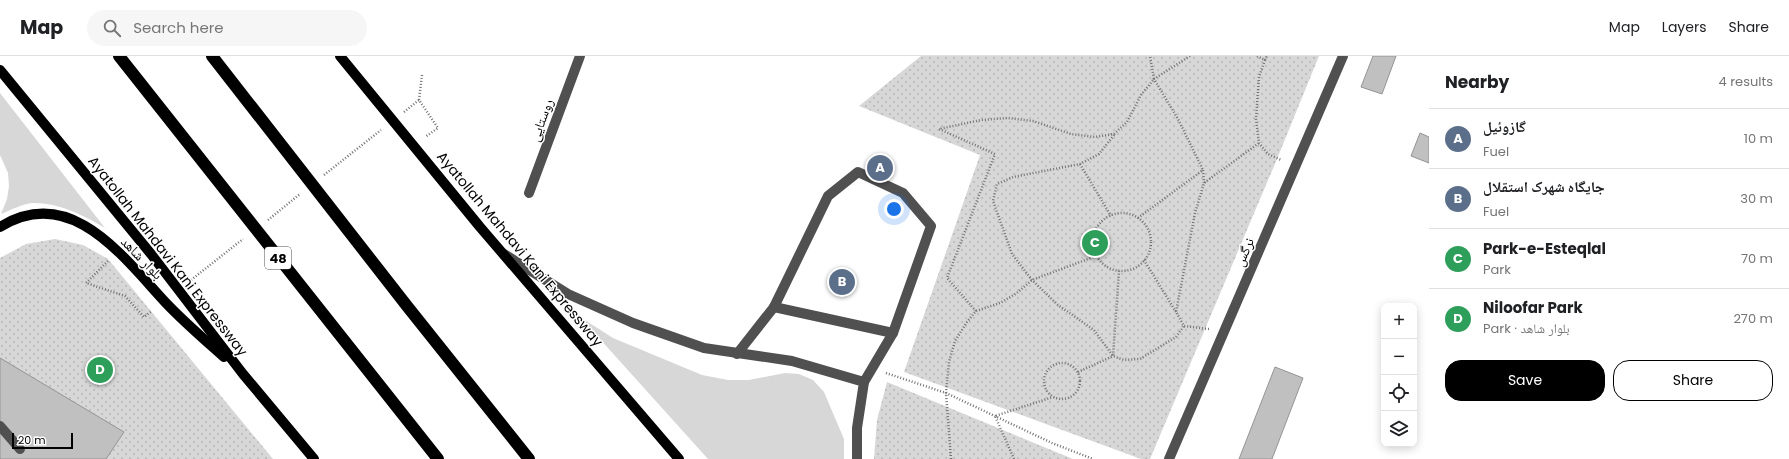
<!DOCTYPE html>
<html lang="en">
<head>
<meta charset="utf-8">
<style>
  body { margin:0; font-family:Poppins,"Noto Naskh Arabic",sans-serif; background:#f6f6f6; color:#202124 }
  .controls { position:absolute; right:12px; bottom:12px; display:grid; overflow:hidden; border-radius:8px; box-shadow:0 2px 10px #0003 }
  .controls button { width:36px; height:36px; display:grid; place-items:center; padding:0; border:0; border-bottom:1px solid #e0e0e0; background:#fff; color:#202124; font:20px sans-serif }
  .scale { position:absolute; left:12px; bottom:10px; width:61px; box-sizing:border-box; padding-left:4px; border:2px solid #000; border-top:0; font-size:11px; line-height:14px; white-space:nowrap; color:#000; -webkit-text-stroke:3px #fff; paint-order:stroke }
  .you { position:absolute; left:894px; top:153px; width:14px; height:14px; margin:-10px; border:3px solid #fff; border-radius:50%; background:#1a73e8; box-shadow:0 0 0 6px #1a73e833 }
  .badge { display:grid; place-items:center; width:26px; height:26px; border-radius:50%; background:#000; color:#fff; font-size:13px; font-weight:700 }
  .pin { position:absolute; translate:-50% -50%; border:2px solid #fff; box-shadow:0 1px 4px #0006 }
  .list { margin:0; padding:0; list-style:none }
  h2 { display:flex; justify-content:space-between; align-items:center; height:52px; margin:0; padding:0 16px; font-size:17px }
  h2 small { font-size:13px; font-weight:400; color:#757577 }
  .list li { display:grid; grid-template-columns:26px 1fr auto; gap:12px; align-items:center; box-sizing:border-box; height:60px; padding:0 16px; border-top:1px solid #e0e0e0 }
  .list b { display:block; font-size:15px; white-space:nowrap }
  .list p { margin:0; font-size:13px; white-space:nowrap; color:#757577 }
  .list em { font-size:13px; font-style:normal; color:#757577 }
  .actions { display:flex; gap:8px; padding:12px 16px }
  .actions a { flex:1; padding:9px 0; border:1px solid #000; border-radius:16px; text-align:center; font-size:14px; color:#000 }
  .actions .main { background:#000; color:#fff }
  .icon { flex:none; width:22px; height:22px; fill:none; stroke:currentColor; stroke-width:2; stroke-linecap:round; stroke-linejoin:round }
  .map { position:relative; flex:none; width:1429px; height:403px; overflow:hidden }
  header { display:flex; align-items:center; gap:24px; box-sizing:border-box; height:56px; padding:0 20px; background:#fff; border-bottom:1px solid #e0e0e0 }
  header strong { font-size:19px }
  nav { display:flex; gap:22px; margin-inline-start:auto; font-size:14px }
  .search { width:280px; height:36px; background:#f6f6f6; display:flex; align-items:center; gap:10px; box-sizing:border-box; padding:0 14px; border-radius:22px; color:#757577; font-size:15px }
  main { display:flex }
  aside { flex:1; background:#fff }
  .map>svg:first-child { display:block }
  .grass { fill:#d7d7d7 }
  .park { fill:url(#park-dots) }
  .building { fill:#c0c0c0; stroke:#949494 }
  .lines { fill:none; stroke-linecap:round; stroke-linejoin:round }
  .path { stroke:#727272; stroke-width:2.5; stroke-dasharray:1 2; stroke-linecap:butt }
  .minor { stroke:#505050; stroke-width:10 }
  .major { stroke:#000; stroke-width:10 }
  .highway { stroke:#000; stroke-width:12 }
  .labels { text-anchor:middle; stroke-width:3; stroke-linejoin:round; paint-order:stroke }
  .shield { fill:#fff; stroke:#4c4c4c; stroke-width:1 }
  .shield-label { font-size:13px; font-weight:bold; fill:#000 }
  .street-label { font-size:14px; fill:#000; stroke:#fff }
</style>
</head>
<body>
<header>
<strong>Map</strong>
<div class="search"><svg class="icon" aria-label="search" viewBox="0 0 24 24"><circle cx="10" cy="10" r="6"/><path d="M15 15l6 6"/></svg>Search here</div>
<nav><a>Map</a><a>Layers</a><a>Share</a></nav>
</header>
<main>
<div class="map">
<svg width="1429" height="403" viewBox="0 0 1429 403">
  <defs>
    <pattern id="park-dots" width="8" height="8" patternUnits="userSpaceOnUse"><rect width="8" height="8" fill="#d7d7d7"/><path d="M2 2h.1M6 6h.1" fill="none" stroke="#b7b7b7" stroke-width="1.8" stroke-linecap="round"/></pattern>
  </defs>
  <rect width="100%" height="100%" fill="#fff"/>
  <g class="grass">
    <path d="M0,37L105,172C83,159 60,147 33,147C22,148 11,154 1,158L7,143L9,130L8,117L0,99Z"/>
    <polygon points="580,261 613,282 702,319 728,324 749,324 785,317 799,318 813,324 824,336 844,383 844,403 708,403"/>
  </g>
  <g class="park">
    <polygon points="921,0 1319,0 1277,103 1150,403 1141,403 904,316 980,99 859,50"/>
    <polygon points="55,183 83,189 108,203 273,403 0,403 0,202 26,188"/>
    <polygon points="887,326 1073,403 874,403 877,364"/>
  </g>
  <g class="building">
    <polygon points="1373,0 1396,0 1382,38 1361,31"/>
    <polygon points="1420,77 1429,81 1429,107 1411,100"/>
    <polygon points="0,302 124,376 106,403 0,403"/>
    <polygon points="1275,311 1303,322 1272,403 1239,403"/>
  </g>
  <g class="lines">
    <g class="path">
      <polyline points="1190,0 1154,23 1178,63 1203,114"/>
      <polyline points="1257,0 1265,4 1259,21 1256,63 1259,87 1268,98 1281,104"/>
      <polyline points="1265,4 1267,0"/>
      <polyline points="422,19 419,44 438,72 425,81"/>
      <polyline points="404,56 419,44"/>
      <polyline points="1114,79 1099,98 1080,108 1013,121 997,128 993,145 1012,198 1032,224 1058,249 1094,274 1113,300 1124,304 1140,303 1176,281 1184,270"/>
      <polyline points="1080,108 1111,160"/>
      <polyline points="324,119 381,74"/>
      <circle cx="1122" cy="186" r="29"/>
      <polyline points="1138,162 1203,114 1204,127"/>
      <polyline points="268,164 300,138"/>
      <polyline points="1144,204 1176,256"/>
      <polyline points="108,205 86,227 125,240 144,261 152,255"/>
      <polyline points="191,224 243,183"/>
      <polyline points="976,255 947,222 995,98 939,73 981,64 1008,62 1033,65 1071,78 1095,81 1114,78 1127,66 1141,39 1154,23 1150,0"/>
      <polyline points="1209,273 1184,270 1176,256 1195,157 1204,127 1259,87"/>
      <circle cx="1062" cy="325" r="18"/>
      <polyline points="1078,316 1113,300 1119,215"/>
      <polyline points="886,317 946,337 1052,387 1093,403"/>
      <polyline points="951,403 946,337 949,306 955,285 967,266 976,255 1000,247 1017,237 1032,224 1096,200"/>
      <polyline points="1014,403 995,360 1053,341"/>
    </g>
    <g class="minor">
      <polyline points="529,137 580,0"/>
      <polyline points="504,198 568,238 633,267 704,292 792,305 864,326 857,372 857,403"/>
      <polyline points="774,251 893,277"/>
      <polyline points="737,298 774,251 828,140 858,116 903,137 931,170 893,277 864,326"/>
      <polyline points="0,370 20,393"/>
      <polyline points="1169,403 1343,0"/>
    </g>
    <g class="major">
      <polyline points="340,0 480,171 679,403"/>
      <polyline points="0,14 151,198 243,318 314,403"/>
      <path d="M0,171C71,127 123,201 166,247C184,266 205,284 224,301"/>
    </g>
    <g class="highway">
      <polyline points="119,0 438,403"/>
      <polyline points="212,0 407,250 529,403"/>
    </g>
  </g>
  <g class="labels">
    <rect class="shield" x="265" y="191" width="26" height="22" rx="3"/>
    <g class="shield-label">
      <text x="278" y="207">48</text>
    </g>
    <g class="street-label">
      <text transform="translate(541 64) rotate(-70)" y="5">روستایی</text>
      <text transform="translate(520 193) rotate(50)" y="5">Ayatollah Mahdavi Kani Expressway</text>
      <text transform="translate(1244 196) rotate(-67)" y="5">نرگس</text>
      <text transform="translate(168 200) rotate(52)" y="5">Ayatollah Mahdavi Kani Expressway</text>
      <text transform="translate(142 202) rotate(46)" y="5">بلوار شاهد</text>
    </g>
  </g>
</svg>
<div class="controls">
<button>+</button>
<button>−</button>
<button><svg class="icon" aria-label="locate" viewBox="0 0 24 24"><circle cx="12" cy="12" r="6"/><path d="M12 2v4M12 18v4M2 12h4M18 12h4"/></svg></button>
<button><svg class="icon" aria-label="layers" viewBox="0 0 24 24"><path d="M12 4l9 5-9 5-9-5zM3 14l9 5 9-5"/></svg></button>
</div>
<div class="scale">20 m</div>
<div class="you"></div>
<div class="pin badge" style="left:880px;top:112px;background:#5c6f8a">A</div>
<div class="pin badge" style="left:842px;top:226px;background:#5c6f8a">B</div>
<div class="pin badge" style="left:1095px;top:187px;background:#2e9e5b">C</div>
<div class="pin badge" style="left:100px;top:314px;background:#2e9e5b">D</div>
</div>
<aside>
<h2>Nearby<small>4 results</small></h2>
<ul class="list">
<li><span class="badge" style="background:#5c6f8a">A</span><div><b>گازوئیل</b><p>Fuel</p></div><em>10 m</em></li>
<li><span class="badge" style="background:#5c6f8a">B</span><div><b>جایگاه شهرک استقلال</b><p>Fuel</p></div><em>30 m</em></li>
<li><span class="badge" style="background:#2e9e5b">C</span><div><b>Park-e-Esteqlal</b><p>Park</p></div><em>70 m</em></li>
<li><span class="badge" style="background:#2e9e5b">D</span><div><b>Niloofar Park</b><p>Park · بلوار شاهد</p></div><em>270 m</em></li>
</ul>
<div class="actions"><a class="main">Save</a><a>Share</a></div>
</aside>
</main>
</body>
</html>
